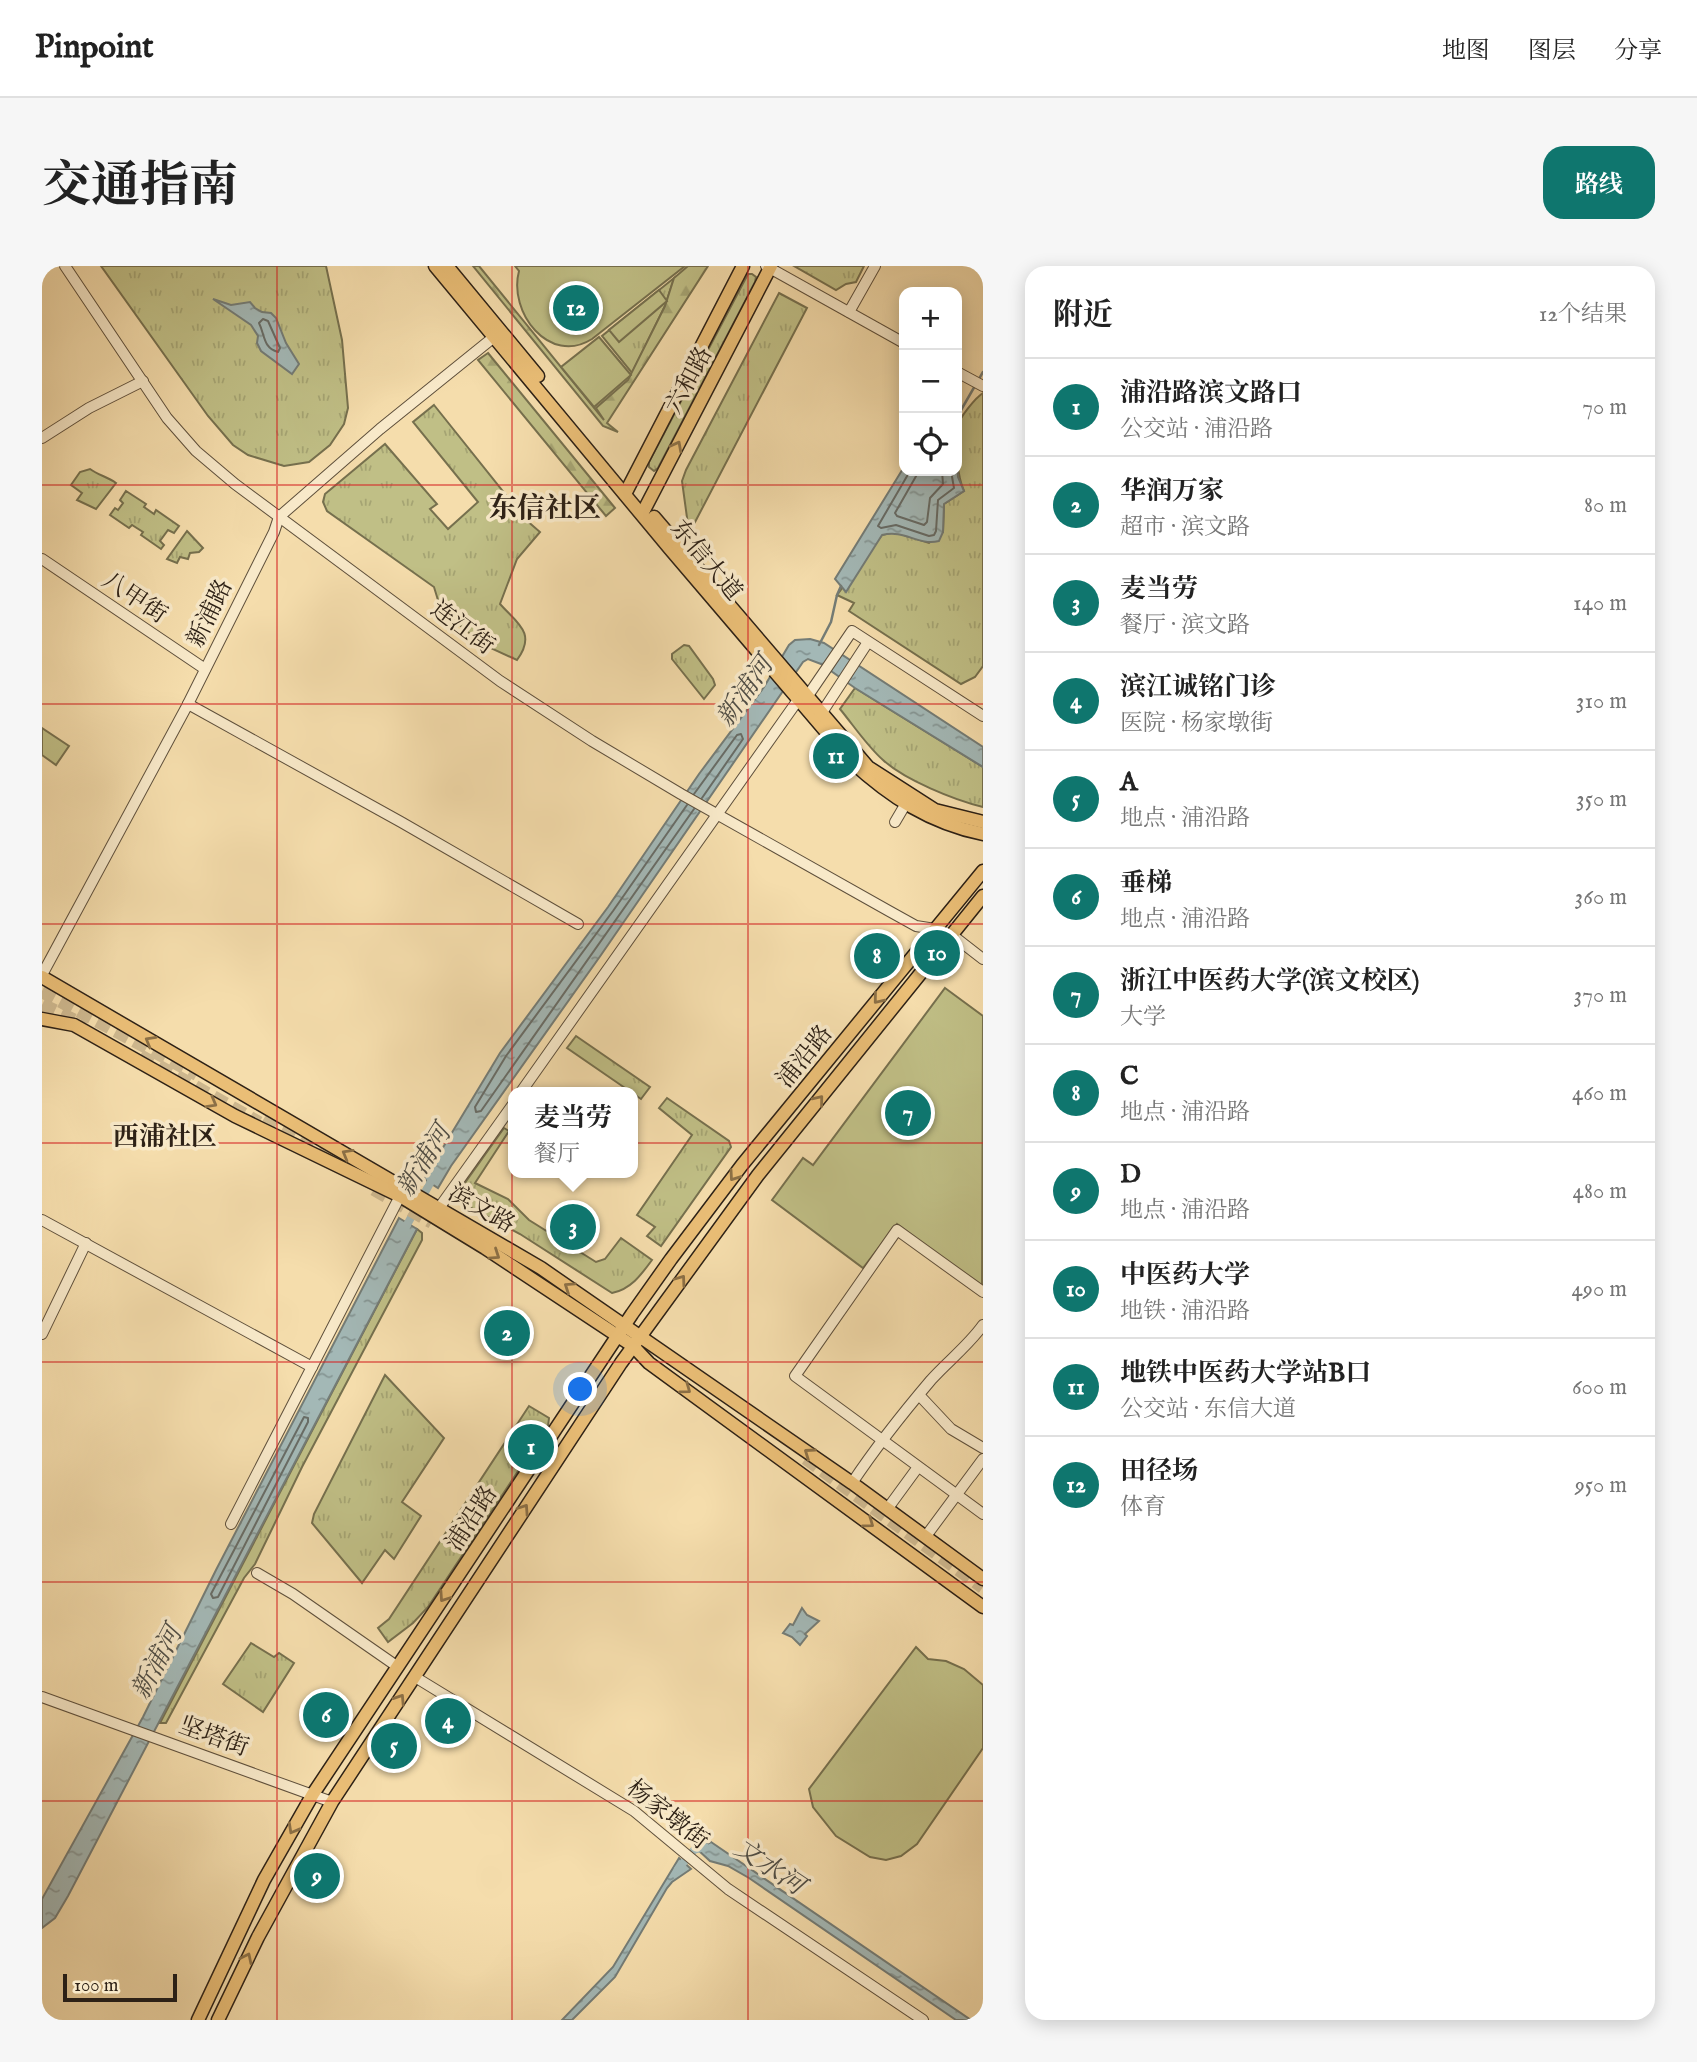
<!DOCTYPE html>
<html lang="zh">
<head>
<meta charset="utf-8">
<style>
  body { margin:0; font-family:"IM FELL English","Noto Serif SC",serif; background:#f6f6f6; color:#222 }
  .controls { position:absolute; right:21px; top:21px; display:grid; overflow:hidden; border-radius:14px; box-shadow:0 4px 18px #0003 }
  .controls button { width:63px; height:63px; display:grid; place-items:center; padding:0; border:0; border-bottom:2px solid #e0e0e0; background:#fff; color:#222; font:35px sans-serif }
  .scale { position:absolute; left:21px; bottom:18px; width:114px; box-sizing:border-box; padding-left:7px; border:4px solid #2d2116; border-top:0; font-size:19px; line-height:24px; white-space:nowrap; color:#2d2116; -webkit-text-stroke:5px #f8e9c9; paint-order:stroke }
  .you { position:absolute; left:539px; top:1124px; width:24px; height:24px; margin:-18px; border:5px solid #fff; border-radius:50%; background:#1a73e8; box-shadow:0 0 0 10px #1a73e833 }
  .badge { display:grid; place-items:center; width:46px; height:46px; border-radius:50%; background:#0f766e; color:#fff; font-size:23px; font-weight:700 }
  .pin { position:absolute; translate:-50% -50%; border:4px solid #fff; box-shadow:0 2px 7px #0006 }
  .popup { position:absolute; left:466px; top:821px; width:130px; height:91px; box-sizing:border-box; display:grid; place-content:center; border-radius:14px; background:#fff; filter:drop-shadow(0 2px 5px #0005); font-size:23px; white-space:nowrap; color:#767676 }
  .popup b { font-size:26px; color:#222 }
  .popup::after { content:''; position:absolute; left:50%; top:100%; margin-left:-14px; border:14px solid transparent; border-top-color:#fff }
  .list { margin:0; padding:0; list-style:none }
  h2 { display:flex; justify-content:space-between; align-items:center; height:91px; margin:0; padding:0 28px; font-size:30px }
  h2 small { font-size:23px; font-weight:400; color:#767676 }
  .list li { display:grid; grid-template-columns:46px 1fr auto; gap:21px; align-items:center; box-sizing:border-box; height:98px; padding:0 28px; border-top:2px solid #e0e0e0 }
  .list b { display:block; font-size:26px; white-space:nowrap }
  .list p { margin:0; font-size:23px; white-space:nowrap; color:#767676 }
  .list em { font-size:23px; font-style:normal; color:#767676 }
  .icon { flex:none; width:38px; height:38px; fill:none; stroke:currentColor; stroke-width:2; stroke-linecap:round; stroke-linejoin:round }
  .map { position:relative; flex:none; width:941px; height:1754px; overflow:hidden; border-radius:21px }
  header { display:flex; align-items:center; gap:42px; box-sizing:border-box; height:98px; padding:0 35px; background:#fff; border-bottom:2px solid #e0e0e0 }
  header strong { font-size:33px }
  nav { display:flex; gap:38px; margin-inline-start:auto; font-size:24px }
  .intro { display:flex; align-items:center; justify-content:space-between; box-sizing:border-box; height:168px; padding:0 42px }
  h1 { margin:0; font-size:49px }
  .button { padding:18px 32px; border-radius:21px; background:#0f766e; color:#fff; font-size:24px; font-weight:700 }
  main { display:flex; gap:42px; padding:0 42px }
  aside { flex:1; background:#fff; border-radius:21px; box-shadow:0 4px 18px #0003 }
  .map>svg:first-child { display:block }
  .grass { fill:url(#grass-tufts); stroke:#76704e; stroke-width:2 }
  .forest { fill:url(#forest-firs); stroke:#76704e; stroke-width:2 }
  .pitch { fill:#c0bf86; stroke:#76704e; stroke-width:2 }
  .water { fill:url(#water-ripples); stroke:#747c76; stroke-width:2 }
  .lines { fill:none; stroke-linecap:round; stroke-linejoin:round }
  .shore { stroke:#686c66; stroke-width:2 }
  .stream { stroke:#747c76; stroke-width:2.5 }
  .canal { stroke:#a3b8b6; stroke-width:8 }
  .highway-tunnel { stroke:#cdb78e; stroke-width:14; stroke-dasharray:14 7; stroke-linecap:butt }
  .minor-casing { stroke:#5f503c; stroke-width:12 }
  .major-casing { stroke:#2d2116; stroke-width:15 }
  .minor { stroke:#f8e9c9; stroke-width:10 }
  .major { stroke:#eabe76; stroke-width:12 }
  .oneway { stroke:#8c7046 }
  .grid { fill:none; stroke:#d62828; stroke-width:2; stroke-opacity:0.55 }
  .labels { text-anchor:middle; stroke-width:7; stroke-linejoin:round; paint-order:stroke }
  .street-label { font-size:24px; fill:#2d2116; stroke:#f8e9c9 }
  .water-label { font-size:26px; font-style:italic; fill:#504e46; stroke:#f8e9c9 }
  .neighbourhood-label { font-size:26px; font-weight:bold; fill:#2d2116; stroke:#f8e9c9 }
  .quarter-label { font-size:28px; font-weight:bold; fill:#2d2116; stroke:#f8e9c9 }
</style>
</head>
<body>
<header>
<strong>Pinpoint</strong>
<nav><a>地图</a><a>图层</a><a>分享</a></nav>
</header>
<div class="intro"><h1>交通指南</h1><a class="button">路线</a></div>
<main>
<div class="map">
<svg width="941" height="1754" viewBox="0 0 941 1754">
  <defs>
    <pattern id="grass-tufts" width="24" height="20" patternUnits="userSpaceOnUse" patternTransform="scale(1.75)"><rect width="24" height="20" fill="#c0bf86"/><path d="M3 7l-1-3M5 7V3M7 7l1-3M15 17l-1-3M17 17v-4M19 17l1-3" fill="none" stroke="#a5a473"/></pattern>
    <pattern id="forest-firs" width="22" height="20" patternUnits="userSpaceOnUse" patternTransform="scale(1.75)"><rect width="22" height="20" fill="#c0bf86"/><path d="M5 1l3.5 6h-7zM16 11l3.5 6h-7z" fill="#a5a473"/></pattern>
    <pattern id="water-ripples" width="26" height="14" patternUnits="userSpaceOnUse" patternTransform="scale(1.75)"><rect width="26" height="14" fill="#a3b8b6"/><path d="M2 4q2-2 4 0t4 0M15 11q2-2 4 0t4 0" fill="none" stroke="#859593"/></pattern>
  </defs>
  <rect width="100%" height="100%" fill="#f5ddac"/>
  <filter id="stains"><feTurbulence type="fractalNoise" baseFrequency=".00286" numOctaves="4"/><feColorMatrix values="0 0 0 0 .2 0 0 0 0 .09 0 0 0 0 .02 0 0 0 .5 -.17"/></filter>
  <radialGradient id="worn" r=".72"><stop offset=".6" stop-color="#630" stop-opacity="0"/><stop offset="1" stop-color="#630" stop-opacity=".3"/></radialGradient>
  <g class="grass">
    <polygon points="59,0 284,0 300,74 306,142 302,158 288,179 267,196 242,200 206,189 191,179 166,150"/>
    <polygon points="752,0 822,0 814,16 804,18 794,24"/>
    <polygon points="706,8 710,8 714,11 713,16 616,202 612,205 607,201 607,196"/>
    <polygon points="632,12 623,40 590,107 560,70"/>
    <polygon points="737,27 765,42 652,258 646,259 640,215 644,204"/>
    <path d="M941,127V400L933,411L919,418L807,345L812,337L795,329L840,269L852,266L887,277L901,266L902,238L922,225C916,212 911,175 915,161C917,152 934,131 941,127Z"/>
    <path d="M392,139L483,253L498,266L475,293L458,338C475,357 495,367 475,394L442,379L399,344L392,321L285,245L281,236L283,228L343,178L395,238L388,243L406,263L436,236L371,156Z"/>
    <path d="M48,203C56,209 66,211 74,217L54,243L35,234L40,227L29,219L38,206Z"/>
    <polygon points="84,225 104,238 102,241 112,248 114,244 137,260 132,267 126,264 118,275 122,279 119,283 99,269 101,266 90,259 87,262 68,249 73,242 76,244 81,237 78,234"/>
    <polygon points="145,265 161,282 157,286 148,287 146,293 138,291 135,297 125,293"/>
    <polygon points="642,379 647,380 671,413 673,419 662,433 630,393 630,388"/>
    <path d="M813,422L941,501V541C912,534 863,514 841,494C825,480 812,460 798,443Z"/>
    <polygon points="534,770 608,821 599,833 525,782"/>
    <polygon points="625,832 687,875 689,881 619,980 605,970 613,961 595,949 650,869 617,842"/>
    <path d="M462,862L467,865L433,917L466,933L487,954L554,996L563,993L579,972L610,994C599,1009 589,1023 570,1027L478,968L418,936L415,928Z"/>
    <polygon points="375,963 380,967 380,974 260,1201 213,1298 202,1312 124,1457 118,1457"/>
    <polygon points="343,1109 402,1172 360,1236 379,1250 352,1293 343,1284 320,1317 270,1257 272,1248"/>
    <polygon points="487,1140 507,1152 506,1160 386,1341 371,1357 346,1376 336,1362 347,1353"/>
    <polygon points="209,1377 232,1391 237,1387 252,1397 221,1446 181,1418"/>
  </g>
  <g class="forest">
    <polygon points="431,0 437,0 562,154 554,142 586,114 623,40 632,12 646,0 666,0 565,157 576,166 561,160"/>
    <polygon points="446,87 573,242 564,250 436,94"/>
  </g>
  <g class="pitch">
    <path d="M473,0H643L550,73C507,100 466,46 477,5Z"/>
    <polygon points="617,24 625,35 577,76 567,64"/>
    <polygon points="557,71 589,109 552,141 519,101"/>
    <polygon points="0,462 27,480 14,499 0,489"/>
    <polygon points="903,722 941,750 940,1022 855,958 821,1002 730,934 761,892 771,899"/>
    <polygon points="874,1381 886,1393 904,1395 922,1403 941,1419 941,1482 875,1578 859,1590 844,1594 828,1591 794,1570 771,1541 767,1523"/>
  </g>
  <g class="water">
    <polygon points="171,33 189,39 208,36 213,42 220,46 229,47 234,52 244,77 257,98 250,108 219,85 215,77 216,70 209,59"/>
    <path d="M915,197L916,211L922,225L902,238L901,266L897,275C875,280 863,263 840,269L804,326L793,313L862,201V205H915Z"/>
    <polygon points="768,373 782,377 941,481 941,501 813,422 779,398 766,393 761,396 559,689 409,900 396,922 382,913 458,787 566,641 657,508 722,421 747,379 753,374"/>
    <polygon points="357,952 375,963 26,1630 13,1652 0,1662 0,1633 101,1451 174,1304"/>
    <polygon points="760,1342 765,1349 777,1355 763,1368 765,1370 758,1379 750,1371 741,1367 748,1358 751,1359"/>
    <polygon points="669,1576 929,1754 914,1754 707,1612 686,1600 668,1595 655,1583"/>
    <polygon points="637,1592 649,1603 630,1616 625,1622 573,1711 530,1754 520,1754 571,1701"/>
  </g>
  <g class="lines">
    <g class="shore">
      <path d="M221,53L226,55L238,82L236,86C221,82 223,69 217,57Z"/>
      <polyline points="868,205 836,260 839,262 854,259 887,270 892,269 894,265 896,234 912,222 909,205"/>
      <polyline points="877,205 853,247 855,250 882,259 885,256 888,232 901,218 900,205"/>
      <polyline points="652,528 695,469 699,468 701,473 660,532"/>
      <polyline points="645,539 571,645 464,790 433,841 434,846 439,845 652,543"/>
      <polygon points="262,1151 266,1152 266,1156 176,1331 171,1332 169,1328 180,1307"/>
    </g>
    <g class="stream">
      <polyline points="915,151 941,106"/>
      <polyline points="777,379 789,356 795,329 799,320"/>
    </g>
    <g class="canal">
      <polyline points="361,966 392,910"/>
      <polyline points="636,1603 652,1584 663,1581"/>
    </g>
    <g class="highway-tunnel">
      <polyline points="0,725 155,808"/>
      <polyline points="0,739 43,760"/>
      <polyline points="98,790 217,857"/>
      <polyline points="224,849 330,911"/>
      <polyline points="332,923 390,956"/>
      <polyline points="468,993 526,1027"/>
      <polyline points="764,1192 941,1321"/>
    </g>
    <g class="minor-casing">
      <g id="minor">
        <polyline points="23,0 125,152 154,185 193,218 458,415 550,475 639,528 847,645 874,660 893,663"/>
        <polyline points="724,0 862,77"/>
        <polyline points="807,46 833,0"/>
        <polyline points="915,106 941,120"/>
        <polyline points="0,172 47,142 101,115"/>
        <polyline points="0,293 163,403"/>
        <polyline points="765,431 810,365 941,450"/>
        <polyline points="146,438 359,556 536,658"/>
        <polyline points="779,448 826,376"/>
        <polyline points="853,556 863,539"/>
        <polyline points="910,669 941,693"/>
        <polyline points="0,709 146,438 232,266 237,251 338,163 452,71"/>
        <polyline points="479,826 756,434"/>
        <polyline points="397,942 472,837"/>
        <polyline points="0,954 270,1101"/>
        <polyline points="941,1026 855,964 753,1110 941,1248"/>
        <polyline points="0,1068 44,977"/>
        <polyline points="878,1130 909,1163 941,1182"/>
        <path d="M810,1217C834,1181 861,1147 889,1114C906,1095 926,1080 941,1059"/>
        <polyline points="846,1242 876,1201"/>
        <polyline points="189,1258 358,930"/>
        <polyline points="884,1270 941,1193"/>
        <polyline points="215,1307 251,1328 356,1401"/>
        <polyline points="373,1411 592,1545 686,1623 881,1754"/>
        <polyline points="0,1431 290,1536"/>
      </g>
    </g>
    <g class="major-casing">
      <g id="major">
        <path d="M393,0L628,283L809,495C848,531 888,557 941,568"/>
        <polyline points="405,0 496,110"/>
        <polyline points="583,228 701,0"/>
        <polyline points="600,248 729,0"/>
        <polyline points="612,251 826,501 893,544 941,556"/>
        <polyline points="0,711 499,1002 810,1217 941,1313"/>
        <polyline points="0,753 32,759 193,850 358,930 443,982 591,1080 607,1097 941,1341"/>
        <polyline points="156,1754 222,1614 271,1528 590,1048 629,993 700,899 941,605"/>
        <polyline points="176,1754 216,1671 290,1536 579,1097 716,909 941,630"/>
      </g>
    </g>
    <use href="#minor" class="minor"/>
    <use href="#major" class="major"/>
  </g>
  <defs><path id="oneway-chevron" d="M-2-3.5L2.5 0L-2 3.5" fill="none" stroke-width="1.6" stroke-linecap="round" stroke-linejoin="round" transform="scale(1.75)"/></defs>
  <g class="oneway">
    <use href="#oneway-chevron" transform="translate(635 180) rotate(-62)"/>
    <use href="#oneway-chevron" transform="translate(836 733) rotate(129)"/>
    <use href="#oneway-chevron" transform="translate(108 775) rotate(-150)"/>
    <use href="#oneway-chevron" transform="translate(777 834) rotate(-51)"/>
    <use href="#oneway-chevron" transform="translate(170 837) rotate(29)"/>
    <use href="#oneway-chevron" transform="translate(305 888) rotate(-150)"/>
    <use href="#oneway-chevron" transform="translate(692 910) rotate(125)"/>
    <use href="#oneway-chevron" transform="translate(453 989) rotate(34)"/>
    <use href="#oneway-chevron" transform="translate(639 1014) rotate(-54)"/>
    <use href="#oneway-chevron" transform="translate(527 1021) rotate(-146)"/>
    <use href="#oneway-chevron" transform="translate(644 1123) rotate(36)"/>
    <use href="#oneway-chevron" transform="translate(767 1187) rotate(-145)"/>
    <use href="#oneway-chevron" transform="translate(482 1243) rotate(-56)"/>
    <use href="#oneway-chevron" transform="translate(827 1257) rotate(36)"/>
    <use href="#oneway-chevron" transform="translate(402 1331) rotate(124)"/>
    <use href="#oneway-chevron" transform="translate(358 1433) rotate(-57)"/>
    <use href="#oneway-chevron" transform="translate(251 1563) rotate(119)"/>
    <use href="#oneway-chevron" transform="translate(205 1692) rotate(-64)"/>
  </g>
  <path class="grid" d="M235,0V1754M470,0V1754M706,0V1754M0,219H941M0,438H941M0,658H941M0,877H941M0,1096H941M0,1316H941M0,1535H941"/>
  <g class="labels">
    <g class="street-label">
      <text transform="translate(646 114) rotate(-62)" y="8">六和路</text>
      <text transform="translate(665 294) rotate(50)" y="8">东信大道</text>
      <text transform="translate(93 331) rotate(34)" y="8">八甲街</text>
      <text transform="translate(167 347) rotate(-64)" y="8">新浦路</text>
      <text transform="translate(421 361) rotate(37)" y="8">连江街</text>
      <text transform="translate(762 790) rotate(-51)" y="8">浦沿路</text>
      <text transform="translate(440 942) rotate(30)" y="8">滨文路</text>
      <text transform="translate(429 1252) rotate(-57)" y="8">浦沿路</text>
      <text transform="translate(172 1470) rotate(20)" y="8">坚塔街</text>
      <text transform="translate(626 1548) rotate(38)" y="8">杨家墩街</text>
    </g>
    <g class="water-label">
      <text transform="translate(702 425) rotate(-55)" y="9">新浦河</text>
      <text transform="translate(381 894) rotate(-58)" y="9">新浦河</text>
      <text transform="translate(114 1396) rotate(-62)" y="9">新浦河</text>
      <text transform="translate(728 1600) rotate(34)" y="9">文水河</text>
    </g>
    <g class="neighbourhood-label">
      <text x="123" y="879">西浦社区</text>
    </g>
    <g class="quarter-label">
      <text x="503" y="251">东信社区</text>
    </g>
  </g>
  <rect width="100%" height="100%" filter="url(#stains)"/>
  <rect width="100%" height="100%" fill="url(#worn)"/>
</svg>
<div class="controls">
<button>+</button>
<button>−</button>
<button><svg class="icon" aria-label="locate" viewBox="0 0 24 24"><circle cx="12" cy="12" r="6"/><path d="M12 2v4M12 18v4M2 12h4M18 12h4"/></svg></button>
</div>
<div class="scale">100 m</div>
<div class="you"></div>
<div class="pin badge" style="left:489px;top:1181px">1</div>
<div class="pin badge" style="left:465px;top:1067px">2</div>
<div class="pin badge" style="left:531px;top:961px">3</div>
<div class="popup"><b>麦当劳</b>餐厅</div>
<div class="pin badge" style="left:406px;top:1455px">4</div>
<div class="pin badge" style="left:352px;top:1480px">5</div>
<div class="pin badge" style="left:284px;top:1449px">6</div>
<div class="pin badge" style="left:866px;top:847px">7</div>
<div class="pin badge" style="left:835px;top:690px">8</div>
<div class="pin badge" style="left:275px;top:1610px">9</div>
<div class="pin badge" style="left:895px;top:687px">10</div>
<div class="pin badge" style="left:794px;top:490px">11</div>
<div class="pin badge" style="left:534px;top:42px">12</div>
</div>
<aside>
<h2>附近<small>12个结果</small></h2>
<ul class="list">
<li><span class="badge">1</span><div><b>浦沿路滨文路口</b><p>公交站 · 浦沿路</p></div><em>70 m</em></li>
<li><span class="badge">2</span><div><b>华润万家</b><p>超市 · 滨文路</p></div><em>80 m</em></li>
<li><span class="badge">3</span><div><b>麦当劳</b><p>餐厅 · 滨文路</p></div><em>140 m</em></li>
<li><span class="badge">4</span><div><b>滨江诚铭门诊</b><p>医院 · 杨家墩街</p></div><em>310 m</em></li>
<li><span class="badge">5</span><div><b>A</b><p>地点 · 浦沿路</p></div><em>350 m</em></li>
<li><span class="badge">6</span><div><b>垂梯</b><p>地点 · 浦沿路</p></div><em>360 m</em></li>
<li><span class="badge">7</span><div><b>浙江中医药大学(滨文校区)</b><p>大学</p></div><em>370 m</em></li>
<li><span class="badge">8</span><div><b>C</b><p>地点 · 浦沿路</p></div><em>460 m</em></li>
<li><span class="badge">9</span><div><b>D</b><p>地点 · 浦沿路</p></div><em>480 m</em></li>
<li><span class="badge">10</span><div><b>中医药大学</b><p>地铁 · 浦沿路</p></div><em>490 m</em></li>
<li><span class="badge">11</span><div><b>地铁中医药大学站B口</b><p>公交站 · 东信大道</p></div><em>600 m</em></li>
<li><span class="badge">12</span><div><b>田径场</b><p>体育</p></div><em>950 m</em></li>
</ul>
</aside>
</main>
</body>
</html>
